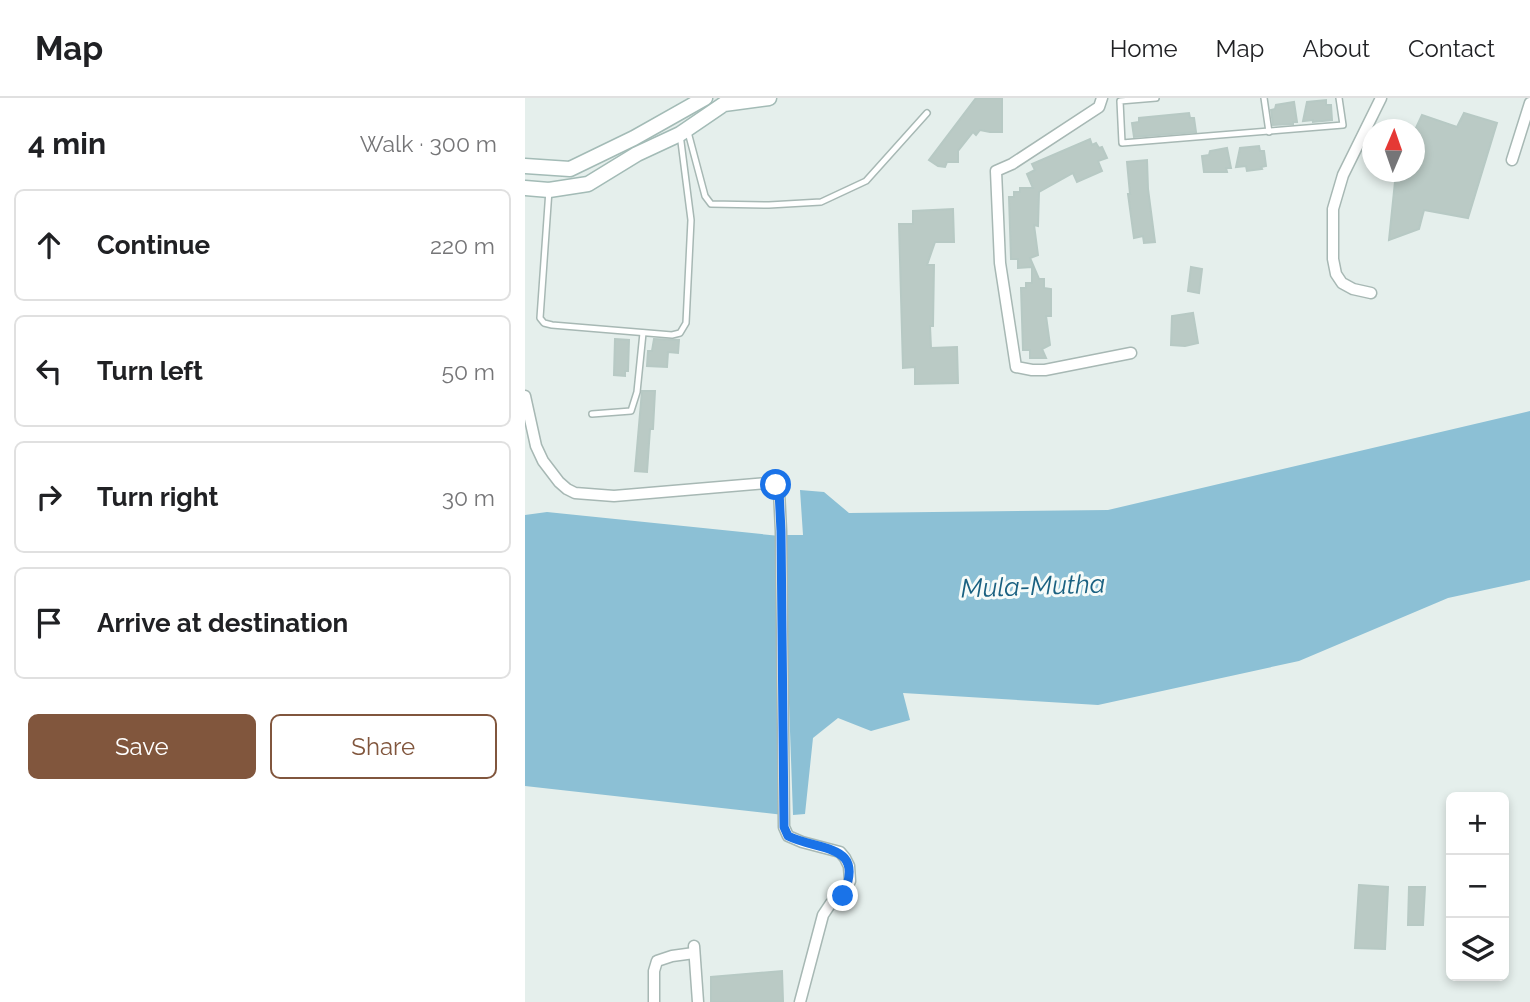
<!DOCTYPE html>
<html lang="en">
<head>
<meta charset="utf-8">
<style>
  body { margin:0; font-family:Raleway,sans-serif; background:#f6f6f6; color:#202124 }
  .controls { position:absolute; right:21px; bottom:21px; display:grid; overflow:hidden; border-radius:10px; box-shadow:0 4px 10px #0003 }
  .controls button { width:63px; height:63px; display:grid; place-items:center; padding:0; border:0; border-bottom:2px solid #e0e0e0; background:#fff; color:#202124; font:35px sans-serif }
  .compass { position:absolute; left:837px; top:21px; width:63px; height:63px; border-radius:50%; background:#fff; box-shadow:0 4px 10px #0003; rotate:2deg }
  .stop { position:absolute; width:21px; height:21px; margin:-16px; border:5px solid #1a73e8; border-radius:50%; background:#fff }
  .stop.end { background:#1a73e8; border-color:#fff; box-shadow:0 2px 7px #0008 }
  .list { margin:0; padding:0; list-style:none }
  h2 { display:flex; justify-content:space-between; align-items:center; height:91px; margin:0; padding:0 28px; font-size:30px }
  h2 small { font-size:23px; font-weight:400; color:#757577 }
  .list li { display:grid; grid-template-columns:46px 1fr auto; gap:21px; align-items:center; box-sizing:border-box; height:112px; margin:0 14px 14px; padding:0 14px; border:2px solid #e0e0e0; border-radius:10px }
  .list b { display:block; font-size:26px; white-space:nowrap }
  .list em { font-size:23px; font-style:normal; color:#757577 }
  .actions { display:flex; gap:14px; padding:21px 28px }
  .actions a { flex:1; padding:16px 0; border:2px solid #81563d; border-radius:10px; text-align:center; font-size:24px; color:#81563d }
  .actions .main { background:#81563d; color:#fff }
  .icon { flex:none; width:38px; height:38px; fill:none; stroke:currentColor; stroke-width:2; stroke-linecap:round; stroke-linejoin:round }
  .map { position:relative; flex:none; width:1005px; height:904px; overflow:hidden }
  header { display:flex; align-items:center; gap:42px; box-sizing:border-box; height:98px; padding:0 35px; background:#fff; border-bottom:2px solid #e0e0e0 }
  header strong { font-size:33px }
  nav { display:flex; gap:38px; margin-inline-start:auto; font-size:24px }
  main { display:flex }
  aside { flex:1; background:#fff }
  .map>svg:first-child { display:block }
  .water { fill:#8cc0d5 }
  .building { fill:#bacac5; stroke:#b7c9c4; stroke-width:2 }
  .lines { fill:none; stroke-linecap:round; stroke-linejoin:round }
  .lane-casing { stroke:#a7b8b4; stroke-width:8 }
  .street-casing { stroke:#a7b8b4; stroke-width:13 }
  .secondary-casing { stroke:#a3bbb6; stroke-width:17 }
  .lane { stroke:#fff; stroke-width:5 }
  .street { stroke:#fff; stroke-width:10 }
  .secondary { stroke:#fff; stroke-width:14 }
  .route { stroke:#1a73e8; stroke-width:9 }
  .labels { text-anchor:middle; stroke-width:6; stroke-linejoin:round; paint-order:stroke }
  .water-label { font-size:26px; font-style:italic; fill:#1a6181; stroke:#f6fbf9 }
</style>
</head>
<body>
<header>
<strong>Map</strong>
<nav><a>Home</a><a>Map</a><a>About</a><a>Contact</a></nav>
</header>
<main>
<aside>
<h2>4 min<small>Walk · 300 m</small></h2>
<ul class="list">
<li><svg class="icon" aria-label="ahead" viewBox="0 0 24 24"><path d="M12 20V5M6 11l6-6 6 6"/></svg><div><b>Continue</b></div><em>220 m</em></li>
<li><svg class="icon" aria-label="left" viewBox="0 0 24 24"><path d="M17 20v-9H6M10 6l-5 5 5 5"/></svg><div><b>Turn left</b></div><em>50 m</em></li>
<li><svg class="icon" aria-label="right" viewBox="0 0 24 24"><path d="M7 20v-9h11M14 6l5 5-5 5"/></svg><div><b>Turn right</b></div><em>30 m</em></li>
<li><svg class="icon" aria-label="arrive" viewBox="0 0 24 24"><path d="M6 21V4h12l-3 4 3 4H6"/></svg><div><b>Arrive at destination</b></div></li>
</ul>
<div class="actions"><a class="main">Save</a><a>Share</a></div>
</aside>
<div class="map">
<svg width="1005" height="904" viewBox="0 0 1005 904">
  <rect width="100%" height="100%" fill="#e5efec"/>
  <g class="water">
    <polygon points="1005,313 1005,482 923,500 774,563 573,607 378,595 385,622 346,633 313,620 288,640 280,716 268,717 258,437 278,437 275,392 299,394 324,415 583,412"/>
    <polygon points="22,414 255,438 259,717 0,688 0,417"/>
  </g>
  <g class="building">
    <polygon points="451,0 477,0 477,34 465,34 455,32 451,37 448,34 433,53 433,64 422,64 420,69 413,68 404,62"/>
    <polygon points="801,2 801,7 806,7 807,22 788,24 788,22 778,23 782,4"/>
    <polygon points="769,4 772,24 768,24 768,26 748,27 746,12 750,11 751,7"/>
    <polygon points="664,15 665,20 669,20 671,34 609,39 607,25 614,24 614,20"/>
    <polygon points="939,15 972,25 943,120 899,112 894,131 864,142 871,74 890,74 890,32 897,17 932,29"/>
    <polygon points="565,41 567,47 571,45 574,50 577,49 582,60 573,63 577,73 552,84 548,75 514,94 513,128 509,127 513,157 505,160 514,181 519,181 519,190 526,191 526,218 521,218 525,247 517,251 521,260 505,260 505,252 498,252 496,190 501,190 501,185 507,185 507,169 493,170 493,161 486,161 484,99 489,99 489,94 495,94 495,90 508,90 502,76 510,72 507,66"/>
    <polygon points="734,48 735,53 739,53 741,68 736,69 737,71 722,73 721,68 711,69 715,50"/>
    <polygon points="702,50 706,70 701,70 702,74 679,74 677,58 684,57 685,53"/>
    <polygon points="622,62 623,91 630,144 619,145 618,138 609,140 603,96 605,96 602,64"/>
    <polygon points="428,111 429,144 410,144 402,167 409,167 408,228 405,228 406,250 432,249 433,285 390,286 390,269 378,270 374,126 388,126 388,113"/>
    <polygon points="666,169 677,171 674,195 663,193"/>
    <polygon points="668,215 673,245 660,248 646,247 647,218"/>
    <polygon points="90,241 104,242 103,273 100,273 100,278 89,277"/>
    <polygon points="129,241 154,242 153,255 143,254 142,269 122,268 123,253 127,253"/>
    <polygon points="117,293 130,293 128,331 125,331 122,374 110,373"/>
    <polygon points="834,787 863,789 860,851 830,850"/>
    <polygon points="884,789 900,789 898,827 883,827"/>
    <polygon points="257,873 258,903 186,904 186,879"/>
  </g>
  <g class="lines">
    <g class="lane-casing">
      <g id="lane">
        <polyline points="631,0 595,3 597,45 818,27 814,0"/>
        <polyline points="739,0 744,34"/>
        <polyline points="163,34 180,98 186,106 244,107 296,104 341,83 402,15"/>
        <polyline points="24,92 15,220 19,225 27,227 147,237 155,235 161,225 166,122 155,36"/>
        <polyline points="67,316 106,313 112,294 118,235"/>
      </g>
    </g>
    <g class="street-casing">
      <g id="street">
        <polyline points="577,0 574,9 487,66 471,73 475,165 491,269 507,272 520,272 606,255"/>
        <polyline points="987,62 1005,5"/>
        <polyline points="846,195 828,191 817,185 811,176 808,161 808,111 818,77 856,0"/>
        <polyline points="0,298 11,348 18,363 34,384 42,391 50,395 89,398 243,385 251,387 254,393 256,433 259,729 263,738 277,744 315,754 320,760 324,768 325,783 318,798 306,805 298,817 275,904"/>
        <polyline points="169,848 173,904"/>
        <polyline points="129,904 129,873 132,863 147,858 169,855"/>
      </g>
    </g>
    <g class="secondary-casing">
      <g id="secondary">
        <polyline points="0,68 45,71 109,40 180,0"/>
        <polyline points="0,90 24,92 63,86 112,56 155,36 199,6 244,0"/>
      </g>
    </g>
    <use href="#lane" class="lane"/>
    <use href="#street" class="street"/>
    <use href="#secondary" class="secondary"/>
  </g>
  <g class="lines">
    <path class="route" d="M251,387L254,393L256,433L259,729L263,738C296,754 341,745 318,798"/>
  </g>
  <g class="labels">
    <g class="water-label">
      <text transform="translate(508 488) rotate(-2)" y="9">Mula-Mutha</text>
    </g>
  </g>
</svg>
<div class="controls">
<button>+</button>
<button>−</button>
<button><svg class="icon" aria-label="layers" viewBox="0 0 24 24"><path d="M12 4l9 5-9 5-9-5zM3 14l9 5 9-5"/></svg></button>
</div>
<svg class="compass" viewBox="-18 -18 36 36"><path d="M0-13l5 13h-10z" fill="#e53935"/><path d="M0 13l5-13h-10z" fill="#757577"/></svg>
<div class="stop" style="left:251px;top:387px"></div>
<div class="stop end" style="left:318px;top:798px"></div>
</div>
</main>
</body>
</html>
